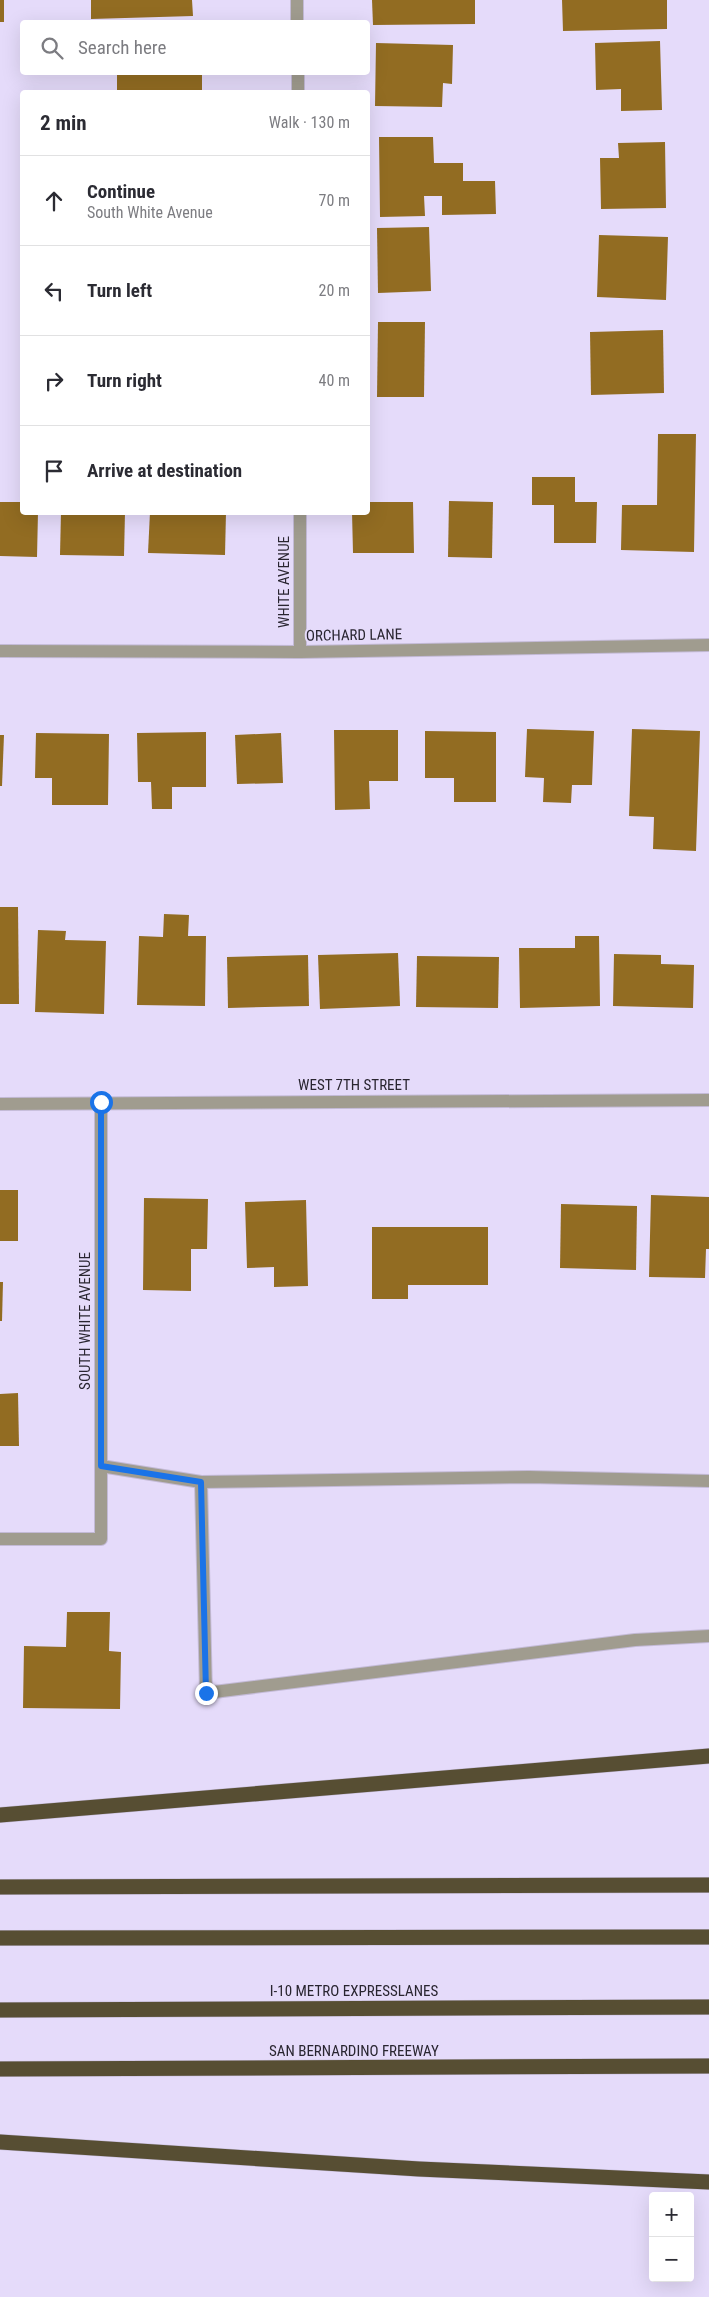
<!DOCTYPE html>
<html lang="en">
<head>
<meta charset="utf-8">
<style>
  body { margin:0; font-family:"Roboto Condensed",sans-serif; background:#f7f7f7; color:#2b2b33 }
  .controls { position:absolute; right:15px; bottom:15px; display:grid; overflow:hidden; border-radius:5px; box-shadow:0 5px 20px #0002 }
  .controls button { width:45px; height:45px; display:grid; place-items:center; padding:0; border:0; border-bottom:1px solid #e1e1e2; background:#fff; color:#2b2b33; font:25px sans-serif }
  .stop { position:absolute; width:15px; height:15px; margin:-11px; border:4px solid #1a73e8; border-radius:50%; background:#fff }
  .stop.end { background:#1a73e8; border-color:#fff; box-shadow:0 1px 5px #0008 }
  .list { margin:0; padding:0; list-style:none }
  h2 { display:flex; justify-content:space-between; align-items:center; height:65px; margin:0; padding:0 20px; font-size:21px }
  h2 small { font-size:16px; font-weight:400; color:#7c7c81 }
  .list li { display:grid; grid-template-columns:32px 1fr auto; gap:15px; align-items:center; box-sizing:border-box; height:90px; padding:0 20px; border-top:1px solid #e1e1e2 }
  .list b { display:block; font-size:19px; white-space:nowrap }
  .list p { margin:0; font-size:16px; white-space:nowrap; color:#7c7c81 }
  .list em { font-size:16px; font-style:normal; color:#7c7c81 }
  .icon { flex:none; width:28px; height:28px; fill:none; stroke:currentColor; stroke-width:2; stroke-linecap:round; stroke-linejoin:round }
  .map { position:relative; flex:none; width:709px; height:2297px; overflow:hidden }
  .search { position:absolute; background:#fff; box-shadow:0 5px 20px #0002; left:20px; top:20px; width:350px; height:55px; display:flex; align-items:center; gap:12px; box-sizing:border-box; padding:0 18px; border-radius:5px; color:#7c7c81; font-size:19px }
  .panel { position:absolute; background:#fff; box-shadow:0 5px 20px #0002; left:20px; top:90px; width:350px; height:425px; border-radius:5px }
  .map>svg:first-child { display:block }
  .building { fill:#926c22 }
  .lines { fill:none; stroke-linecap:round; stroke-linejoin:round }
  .service-casing { stroke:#c3bad6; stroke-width:14 }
  .minor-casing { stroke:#c3bad6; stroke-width:14 }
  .tertiary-casing { stroke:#c3bad6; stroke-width:14 }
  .motorway-casing { stroke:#c3bad6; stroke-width:16 }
  .service { stroke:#a09c8f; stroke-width:12 }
  .minor { stroke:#a09c8f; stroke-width:12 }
  .tertiary { stroke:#a09c8f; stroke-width:12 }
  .motorway { stroke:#574e33; stroke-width:15 }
  .route { stroke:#1a73e8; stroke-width:6 }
  .labels { text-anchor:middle; stroke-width:4; stroke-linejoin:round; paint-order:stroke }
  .street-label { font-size:15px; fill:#292530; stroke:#e5dbfa }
</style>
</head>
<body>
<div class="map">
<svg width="709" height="2297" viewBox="0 0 709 2297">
  <rect width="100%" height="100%" fill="#e5dbfa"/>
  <g class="building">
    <rect x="0" y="0" width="4" height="22"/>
    <polygon points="91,0 192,0 193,16 91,19"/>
    <polygon points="372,0 475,0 475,24 373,25"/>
    <polygon points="562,0 667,0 667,29 563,31"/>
    <polygon points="660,41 662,110 621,111 621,89 596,90 595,43"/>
    <polygon points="376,43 453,45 452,84 443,83 442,107 375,106"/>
    <polygon points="117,72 202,72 202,91 104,92 104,90 117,90"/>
    <polygon points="379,137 433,137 434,163 463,163 463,181 495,181 496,214 442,215 442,196 424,196 425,216 380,217"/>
    <polygon points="665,142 666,208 601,209 600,158 619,158 618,143"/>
    <polygon points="429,227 431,291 378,293 377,228"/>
    <polygon points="599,235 668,237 666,300 597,297"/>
    <polygon points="378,322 425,322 424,397 377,397"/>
    <polygon points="663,330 664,393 591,395 590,332"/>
    <polygon points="658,434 696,434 694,552 621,550 622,505 657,505"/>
    <polygon points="532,477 575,477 575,502 597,502 596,543 554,543 554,505 532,505"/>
    <polygon points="449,501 493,502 492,558 448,557"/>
    <polygon points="0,502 22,502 22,512 38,512 37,557 0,556"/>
    <polygon points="368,502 413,502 414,553 353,553 352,512 368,512"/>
    <polygon points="61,512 125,512 124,556 60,555"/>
    <polygon points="150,512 226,512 225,555 148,553"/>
    <polygon points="527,729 594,731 592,785 572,785 571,803 543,802 544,778 525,777"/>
    <polygon points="632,729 700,731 696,851 653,849 654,817 629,816"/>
    <polygon points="334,730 398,730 398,781 369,781 370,809 335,810"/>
    <polygon points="425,731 496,732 496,802 454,802 454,778 425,778"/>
    <polygon points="206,732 206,787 172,787 172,809 152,809 151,782 138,782 137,733"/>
    <polygon points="36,733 109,734 108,805 52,805 52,778 35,778"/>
    <polygon points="281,733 283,783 237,784 235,735"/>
    <polygon points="0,735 4,735 2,786 0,786"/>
    <polygon points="0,907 18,907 19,1004 0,1004"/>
    <polygon points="164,914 189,915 188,936 206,936 205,1006 137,1005 139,936 163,937"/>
    <polygon points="38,930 66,931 65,940 106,941 104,1014 35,1012"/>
    <polygon points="575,936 599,936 600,1006 520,1008 519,948 575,948"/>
    <polygon points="398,953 400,1006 320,1009 318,955"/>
    <polygon points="614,954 661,955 661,964 694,965 693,1008 613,1006"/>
    <polygon points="308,955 309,1006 228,1008 227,957"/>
    <polygon points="417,956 499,957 498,1008 416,1007"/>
    <rect x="0" y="1190" width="18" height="51"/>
    <polygon points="651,1195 709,1197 709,1249 706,1249 705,1278 649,1277"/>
    <polygon points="144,1198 208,1199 207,1249 191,1249 191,1291 143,1290"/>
    <polygon points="306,1200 308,1286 274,1287 274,1267 247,1268 245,1202"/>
    <polygon points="561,1204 637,1206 636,1270 560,1268"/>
    <polygon points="372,1227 488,1227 488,1285 408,1285 408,1299 372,1299"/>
    <polygon points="0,1282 3,1282 2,1321 0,1321"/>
    <polygon points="18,1393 19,1446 0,1446 0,1394"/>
    <polygon points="67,1612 110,1612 109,1651 121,1652 120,1709 23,1708 24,1646 66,1647"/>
  </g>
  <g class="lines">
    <g class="service-casing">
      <g id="service">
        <polyline points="101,1466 201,1482 529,1477 709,1481"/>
        <polyline points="201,1482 206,1693 635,1640 709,1636"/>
      </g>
    </g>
    <g class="minor-casing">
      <g id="minor">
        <polyline points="297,0 297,22"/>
        <polyline points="298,72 298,92"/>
        <polyline points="300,512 300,652"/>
        <polyline points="0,651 300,652 709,645"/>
        <polyline points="0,1539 101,1539 101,1103"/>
      </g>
    </g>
    <g class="tertiary-casing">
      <polyline id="tertiary" points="0,1104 709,1100"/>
    </g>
    <g class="motorway-casing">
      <g id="motorway">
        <polyline points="0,1815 709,1756"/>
        <polyline points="0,1887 709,1885"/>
        <polyline points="0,1938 709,1937"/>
        <polyline points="0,2010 709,2007"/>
        <polyline points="0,2069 709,2066"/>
        <polyline points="0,2142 419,2169 709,2182"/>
      </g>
    </g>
    <use href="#service" class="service"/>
    <use href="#minor" class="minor"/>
    <use href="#tertiary" class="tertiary"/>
    <use href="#motorway" class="motorway"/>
  </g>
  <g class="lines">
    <polyline class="route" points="101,1102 101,1466 201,1482 206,1693"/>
  </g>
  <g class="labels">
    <g class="street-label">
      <text transform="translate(284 582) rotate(-90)" y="5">WHITE AVENUE</text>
      <text transform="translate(354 635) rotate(-1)" y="5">ORCHARD LANE</text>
      <text x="354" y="1090">WEST 7TH STREET</text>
      <text transform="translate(85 1321) rotate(-90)" y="5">SOUTH WHITE AVENUE</text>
      <text x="354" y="1996">I-10 METRO EXPRESSLANES</text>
      <text x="354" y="2056">SAN BERNARDINO FREEWAY</text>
    </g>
  </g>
</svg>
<div class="controls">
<button>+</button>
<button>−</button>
</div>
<div class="stop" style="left:101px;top:1102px"></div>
<div class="stop end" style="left:206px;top:1693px"></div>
<div class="search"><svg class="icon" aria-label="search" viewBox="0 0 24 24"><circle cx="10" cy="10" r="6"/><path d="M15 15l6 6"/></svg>Search here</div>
<section class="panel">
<h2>2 min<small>Walk · 130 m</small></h2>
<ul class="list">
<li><svg class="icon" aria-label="ahead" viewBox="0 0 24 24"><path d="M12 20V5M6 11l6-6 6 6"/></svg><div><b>Continue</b><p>South White Avenue</p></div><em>70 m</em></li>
<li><svg class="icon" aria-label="left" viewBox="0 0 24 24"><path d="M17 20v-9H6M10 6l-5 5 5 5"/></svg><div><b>Turn left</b></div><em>20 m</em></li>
<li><svg class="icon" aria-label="right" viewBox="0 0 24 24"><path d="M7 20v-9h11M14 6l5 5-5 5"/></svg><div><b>Turn right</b></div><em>40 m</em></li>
<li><svg class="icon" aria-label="arrive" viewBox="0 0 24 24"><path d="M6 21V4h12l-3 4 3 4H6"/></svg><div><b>Arrive at destination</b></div></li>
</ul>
</section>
</div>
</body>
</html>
